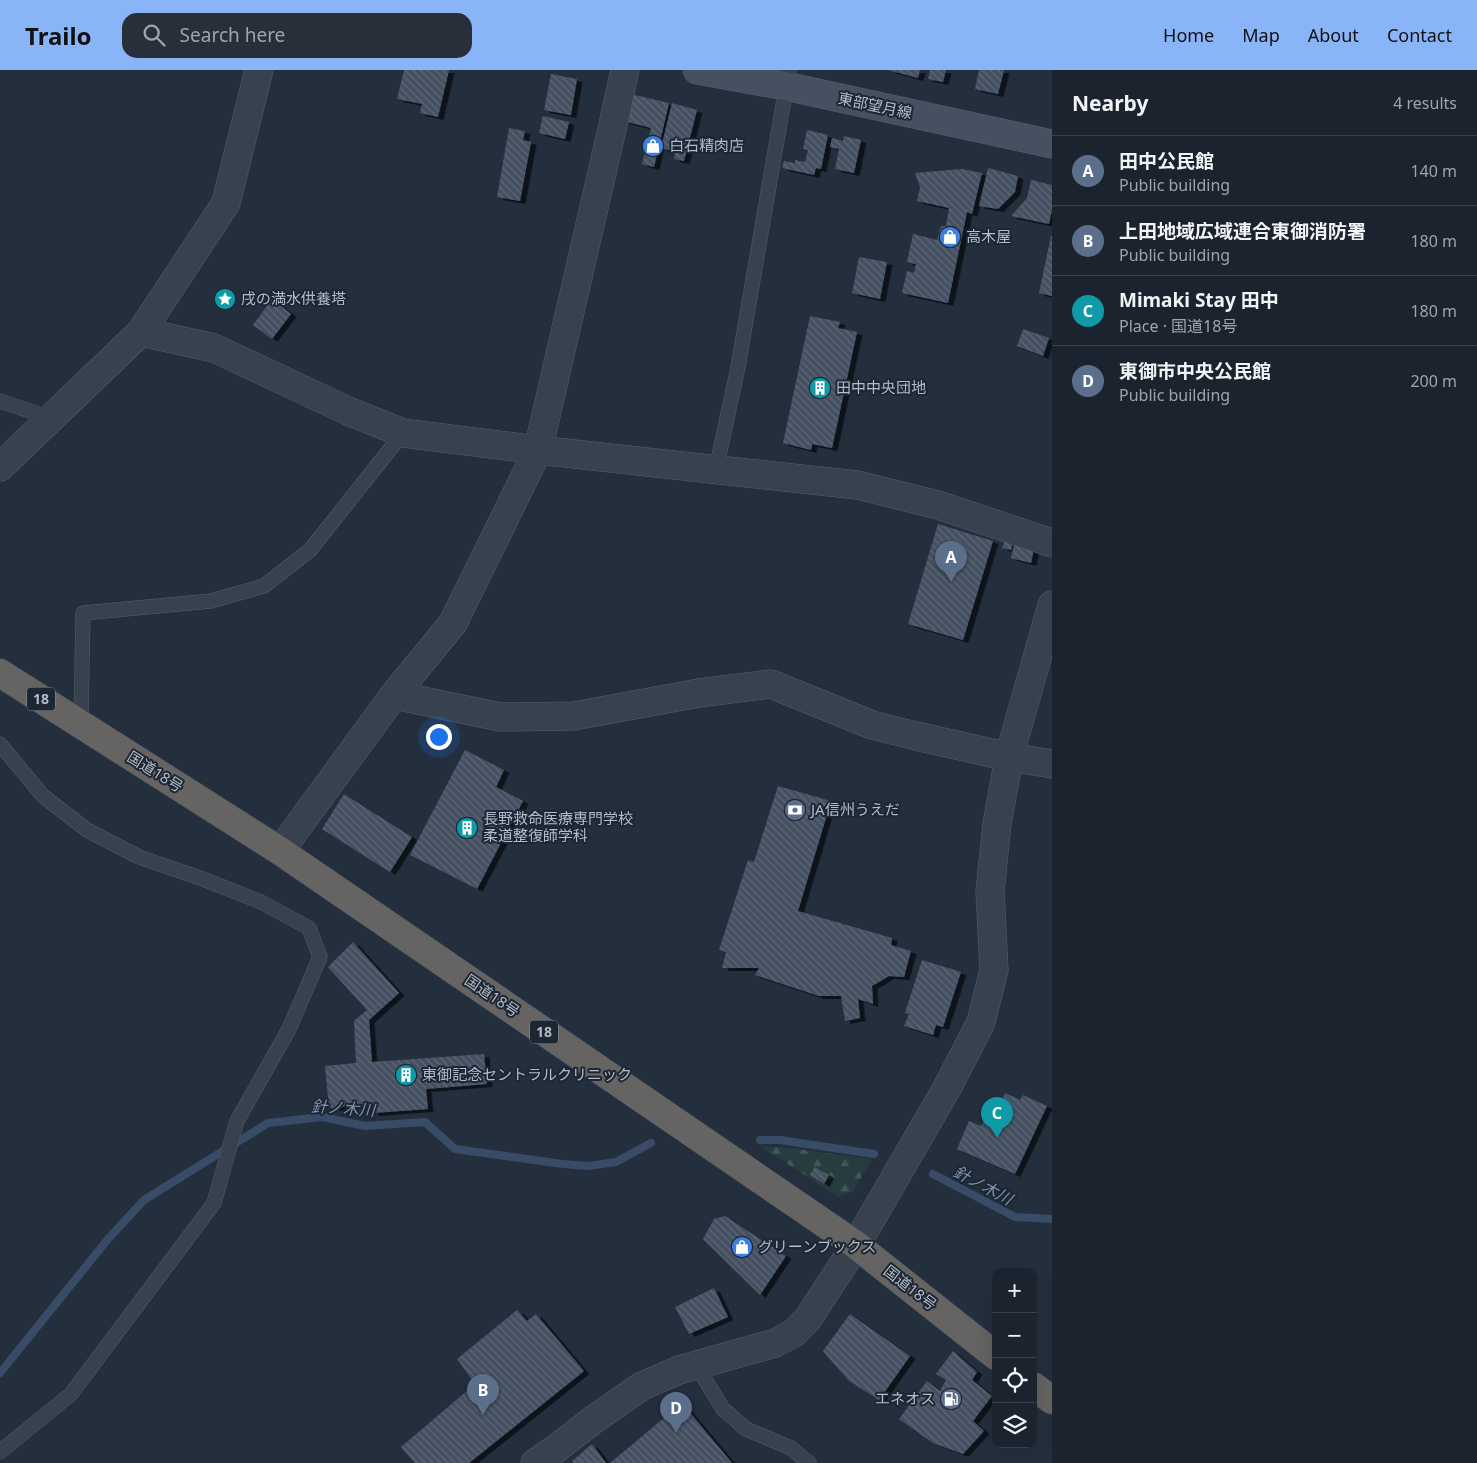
<!DOCTYPE html>
<html lang="en">
<head>
<meta charset="utf-8">
<style>
  body { margin:0; font-family:"Noto Sans","Noto Sans JP",sans-serif; background:#282f3a; color:#f1f3f6 }
  .controls { position:absolute; right:15px; bottom:15px; display:grid; overflow:hidden; border-radius:10px; box-shadow:0 5px 20px #0002 }
  .controls button { width:45px; height:45px; display:grid; place-items:center; padding:0; border:0; border-bottom:1px solid #39404a; background:#1b232e; color:#f1f3f6; font:25px sans-serif }
  .you { position:absolute; left:438px; top:666px; width:18px; height:18px; margin:-12px; border:4px solid #fff; border-radius:50%; background:#1a73e8; box-shadow:0 0 0 8px #1a73e833 }
  .badge { display:grid; place-items:center; width:32px; height:32px; border-radius:50%; background:#8ab4f8; color:#fff; font-size:16px; font-weight:700 }
  .pin { position:absolute; translate:-50% -41px; filter:drop-shadow(0 1px 2px #0008) }
  .pin::after { content:''; position:absolute; top:26px; width:18px; height:15px; background:inherit; clip-path:polygon(0 0,100% 0,50% 100%) }
  .list { margin:0; padding:0; list-style:none }
  h2 { display:flex; justify-content:space-between; align-items:center; height:65px; margin:0; padding:0 20px; font-size:21px }
  h2 small { font-size:16px; font-weight:400; color:#a0a4aa }
  .list li { display:grid; grid-template-columns:32px 1fr auto; gap:15px; align-items:center; box-sizing:border-box; height:70px; padding:0 20px; border-top:1px solid #39404a }
  .list b { display:block; font-size:19px; white-space:nowrap }
  .list p { margin:0; font-size:16px; white-space:nowrap; color:#a0a4aa }
  .list em { font-size:16px; font-style:normal; color:#a0a4aa }
  .icon { flex:none; width:28px; height:28px; fill:none; stroke:currentColor; stroke-width:2; stroke-linecap:round; stroke-linejoin:round }
  .map { position:relative; flex:none; width:1052px; height:1393px; overflow:hidden }
  header { display:flex; align-items:center; gap:30px; box-sizing:border-box; height:70px; padding:0 25px; background:#8ab4f8; color:#111 }
  header strong { font-size:24px }
  nav { display:flex; gap:28px; margin-inline-start:auto; font-size:18px }
  .search { width:350px; height:45px; background:#282f3a; display:flex; align-items:center; gap:12px; box-sizing:border-box; padding:0 18px; border-radius:15px; color:#a0a4aa; font-size:19px }
  main { display:flex }
  aside { flex:1; background:#1b232e }
  .map>svg:first-child { display:block }
  .forest { fill:url(#forest-firs) }
  .lines { fill:none; stroke-linecap:round; stroke-linejoin:round }
  .stream { stroke:#394c67; stroke-width:8 }
  .building { fill:url(#building-back-hatch); filter:url(#shadow) }
  .service-casing { stroke:#565f6c; stroke-width:15 }
  .minor-casing { stroke:#565f6c; stroke-width:29 }
  .tertiary-casing { stroke:#565f6c; stroke-width:29 }
  .secondary-casing { stroke:#565f6c; stroke-width:29 }
  .trunk-casing { stroke:#434c59; stroke-width:29 }
  .service { stroke:#38414e; stroke-width:14 }
  .minor { stroke:#38414e; stroke-width:28 }
  .tertiary { stroke:#38414e; stroke-width:28 }
  .secondary { stroke:#465061; stroke-width:28 }
  .trunk { stroke:#656462; stroke-width:28 }
  .labels { text-anchor:middle; stroke-width:4; stroke-linejoin:round; paint-order:stroke }
  .shield { fill:#1d2633; stroke:#878f9c; stroke-width:1 }
  .shield-label { font-size:14px; font-weight:bold; fill:#b4bcc9 }
  .street-label { font-size:15px; fill:#b4bcc9; stroke:#1d2633 }
  .poi-label { font-size:15px; fill:#b4bcc9; stroke:#1d2633; text-anchor:start }
  .water-label { font-size:16px; font-style:italic; fill:#7c92b1; stroke:#1d2633 }
</style>
</head>
<body>
<header>
<strong>Trailo</strong>
<div class="search"><svg class="icon" aria-label="search" viewBox="0 0 24 24"><circle cx="10" cy="10" r="6"/><path d="M15 15l6 6"/></svg>Search here</div>
<nav><a>Home</a><a>Map</a><a>About</a><a>Contact</a></nav>
</header>
<main>
<div class="map">
<svg width="1052" height="1393" viewBox="0 0 1052 1393">
  <defs>
    <pattern id="forest-firs" width="22" height="20" patternUnits="userSpaceOnUse" patternTransform="scale(1.25)"><rect width="22" height="20" fill="#263c3f"/><path d="M5 1l3.5 6h-7zM16 11l3.5 6h-7z" fill="#435659"/></pattern>
    <pattern id="building-back-hatch" width="6" height="6" patternUnits="userSpaceOnUse" patternTransform="scale(1.25)"><rect width="6" height="6" fill="#455162"/><path d="M-1 5l2 2M0 0l6 6M5-1l2 2" fill="none" stroke="#5d6877"/></pattern>
    <filter id="shadow"><feDropShadow dx="5.5" dy="3" stdDeviation="0" flood-color="#0009"/></filter>
  </defs>
  <rect width="100%" height="100%" fill="#242f3e"/>
  <polygon class="forest" points="761,1077 782,1077 872,1089 853,1121 839,1127"/>
  <g class="lines">
    <g class="stream">
      <polyline points="760,1070 780,1070 874,1084"/>
      <polyline points="933,1104 1015,1147 1052,1149"/>
      <polyline points="0,1303 108,1169 144,1130 268,1053 322,1047 365,1056 425,1052 455,1079 563,1094 588,1096 616,1092 651,1073"/>
    </g>
  </g>
  <g class="building">
    <polygon points="404,0 449,0 438,47 420,43 422,34 397,29"/>
    <polygon points="888,0 920,0 918,8"/>
    <polygon points="930,0 946,0 943,12 928,9"/>
    <polygon points="979,0 1004,0 998,24 975,19"/>
    <polygon points="551,4 577,9 571,45 544,40"/>
    <polygon points="630,24 669,33 654,97 642,94 651,58 624,51"/>
    <polygon points="672,33 697,40 684,91 674,89 675,82 661,78"/>
    <polygon points="543,46 569,52 565,69 539,63"/>
    <polygon points="509,58 525,61 523,70 531,72 520,131 497,127"/>
    <polygon points="807,60 828,65 821,99 816,98 814,105 782,98 784,91 795,93 795,90 805,92 808,80 803,79"/>
    <polygon points="844,66 861,70 854,103 835,99 839,79 830,77 832,68 843,71"/>
    <polygon points="988,98 1018,106 1015,122 998,139 979,136"/>
    <polygon points="962,99 982,103 972,144 967,142 948,233 902,223 907,201 914,203 916,194 907,192 913,164 937,170 941,156 946,156 949,138 917,131 920,117 915,103"/>
    <polygon points="1031,110 1052,115 1052,140 1049,154 1011,146 1027,128"/>
    <polygon points="1051,166 1052,166 1052,226 1039,223"/>
    <polygon points="859,187 887,192 880,229 852,223"/>
    <polygon points="272,229 291,244 272,269 253,255"/>
    <polygon points="810,246 840,252 838,258 857,262 832,378 812,374 811,380 783,373"/>
    <polygon points="1023,259 1049,268 1043,286 1017,276"/>
    <polygon points="938,454 993,471 963,570 908,554"/>
    <polygon points="1005,469 1013,471 1011,480 1002,478"/>
    <polygon points="1015,470 1035,474 1031,493 1011,488"/>
    <polygon points="465,680 504,700 496,717 523,731 477,819 410,785"/>
    <polygon points="778,716 831,731 798,841 892,868 891,875 911,881 904,907 889,906 872,916 873,934 858,929 860,948 845,951 841,926 819,926 755,905 759,898 722,898 726,882 719,880 748,790 754,792"/>
    <polygon points="344,724 412,767 390,802 322,759"/>
    <polygon points="353,872 399,923 369,950 372,992 484,984 487,1014 426,1019 428,1039 373,1043 372,1035 329,1038 325,996 356,993 354,951 367,940 328,897"/>
    <polygon points="922,890 961,902 943,957 936,955 933,965 904,956 909,944 905,943"/>
    <polygon points="1005,1023 1020,1030 1023,1025 1047,1036 1015,1104 957,1079 969,1051 981,1056 991,1037 999,1039"/>
    <polygon points="815,1097 829,1105 824,1114 810,1105"/>
    <polygon points="725,1146 786,1186 760,1225 703,1169 714,1149"/>
    <polygon points="714,1218 728,1247 689,1264 675,1237"/>
    <polygon points="517,1240 527,1251 536,1244 584,1301 469,1393 415,1393 401,1377 475,1314 457,1289"/>
    <polygon points="850,1244 910,1286 879,1330 848,1310 823,1281"/>
    <polygon points="953,1281 977,1302 972,1310 992,1326 973,1351 984,1361 963,1384 933,1373 899,1349 927,1311 940,1321 946,1310 936,1304"/>
    <polygon points="682,1333 732,1393 610,1393"/>
    <polygon points="592,1374 606,1393 574,1393 572,1391"/>
  </g>
  <g class="lines">
    <g class="service-casing">
      <g id="service">
        <polyline points="0,331 51,348"/>
        <polyline points="716,400 738,297 789,0"/>
        <polyline points="81,654 83,543 211,531 264,516 310,480 403,363"/>
        <polyline points="0,674 43,726 87,760 139,787 203,809 261,832 309,858 320,887 289,959 237,1051 214,1133 71,1324 0,1382"/>
        <polyline points="696,1295 723,1339 746,1359 791,1378 809,1393"/>
      </g>
    </g>
    <g class="minor-casing">
      <g id="minor">
        <polyline points="141,262 214,278 348,341 403,363 538,380 857,415 938,435 1052,473"/>
        <polyline points="0,397 141,262 226,133 259,0"/>
        <polyline points="394,625 500,647 574,646 699,623 771,614 872,655 916,666 1009,687 1052,694"/>
        <polyline points="1009,687 1052,535"/>
        <polyline points="280,781 394,625 453,553 538,380 610,68 625,0"/>
      </g>
    </g>
    <g class="tertiary-casing">
      <polyline id="tertiary" points="535,1393 557,1378 593,1350 642,1316 679,1300 775,1273 794,1263 807,1250 856,1175 947,1018 981,952 994,900 990,821 997,754 1009,687"/>
    </g>
    <g class="secondary-casing">
      <polyline id="secondary" points="697,0 785,16 1052,74"/>
    </g>
    <g class="trunk-casing">
      <g id="trunk">
        <polyline points="0,603 280,781 856,1175 996,1286"/>
        <polyline points="1033,1316 1052,1330"/>
      </g>
    </g>
    <use href="#service" class="service"/>
    <use href="#minor" class="minor"/>
    <use href="#tertiary" class="tertiary"/>
    <use href="#secondary" class="secondary"/>
    <use href="#trunk" class="trunk"/>
  </g>
  <defs>
    <g id="shop-disc" transform="scale(1.125)"><circle r="9.5" fill="#3f7fe0" stroke="#1d2633"/><path d="M-5-2.5h2.3a2.7 3.5 0 0 1 5.4 0H5L5.5 6h-11ZM-1.5-2.5h3a1.5 2.3 0 0 0-3 0Z" fill="#fff"/></g>
    <g id="sight-disc" transform="scale(1.125)"><circle r="9.5" fill="#0f9aa8" stroke="#1d2633"/><path d="M0-6L1.8-2.2L6-1.7L2.9 1.2L3.7 5.4L0 3.3L-3.7 5.4L-2.9 1.2L-6-1.7L-1.8-2.2Z" fill="#fff"/></g>
    <g id="building-disc" transform="scale(1.125)"><circle r="9.5" fill="#0f9aa8" stroke="#1d2633"/><path d="M-4-6H4V6H1V3H-1V6H-4ZM-2.5-4.3h1.7v1.8h-1.7ZM.8-4.3h1.7v1.8H.8ZM-2.5-1h1.7V.8h-1.7ZM.8-1h1.7V.8H.8Z" fill="#fff"/></g>
    <g id="bank-disc" transform="scale(1.125)"><circle r="9.5" fill="#5c6f8a" stroke="#1d2633"/><path d="M-6-4H6V4H-6ZM0-2.3a2.3 2.3 0 1 0 0 4.6a2.3 2.3 0 1 0 0-4.6Z" fill="#fff"/></g>
    <g id="fuel-disc" transform="scale(1.125)"><circle r="9.5" fill="#5c6f8a" stroke="#1d2633"/><path d="M-5.5-6h7V0h2V4h1.3V-2.5L3-4.5l.8-.8L6-3V5H2.5V1h-1V6h-7ZM-4.2-4.7v3.2H.2V-4.7Z" fill="#fff"/></g>
  </defs>
  <g fill-rule="evenodd">
    <use href="#shop-disc" x="653" y="76"/>
    <use href="#shop-disc" x="950" y="167"/>
    <use href="#sight-disc" x="225" y="229"/>
    <use href="#building-disc" x="820" y="318"/>
    <use href="#bank-disc" x="795" y="740"/>
    <use href="#building-disc" x="467" y="758"/>
    <use href="#building-disc" x="406" y="1005"/>
    <use href="#shop-disc" x="742" y="1177"/>
    <use href="#fuel-disc" x="951" y="1329"/>
  </g>
  <g class="labels">
    <g class="shield">
      <rect x="27" y="617.5" width="28" height="23" rx="4"/>
      <rect x="530" y="950.5" width="28" height="23" rx="4"/>
    </g>
    <g class="shield-label">
      <text x="41" y="634">18</text>
      <text x="544" y="967">18</text>
    </g>
    <g class="street-label">
      <text transform="translate(875 36) rotate(12)" y="5">東部望月線</text>
      <text transform="translate(155 702) rotate(32)" y="5">国道18号</text>
      <text transform="translate(492 926) rotate(34)" y="5">国道18号</text>
      <text transform="translate(910 1218) rotate(38)" y="5">国道18号</text>
    </g>
    <g class="poi-label">
      <text x="669" y="81">白石精肉店</text>
      <text x="966" y="172">高木屋</text>
      <text x="241" y="234">戌の満水供養塔</text>
      <text x="836" y="323">田中中央団地</text>
      <text x="811" y="745">JA信州うえだ</text>
      <text x="483" y="754">長野救命医療専門学校<tspan x="483" dy="17">柔道整復師学科</tspan></text>
      <text x="422" y="1010">東御記念セントラルクリニック</text>
      <text x="758" y="1182">グリーンブックス</text>
      <text x="935" y="1334" text-anchor="end">エネオス</text>
    </g>
    <g class="water-label">
      <text transform="translate(343 1038) rotate(4)" y="6">針ノ木川</text>
      <text transform="translate(983 1115) rotate(28)" y="6">針ノ木川</text>
    </g>
  </g>
</svg>
<div class="controls">
<button>+</button>
<button>−</button>
<button><svg class="icon" aria-label="locate" viewBox="0 0 24 24"><circle cx="12" cy="12" r="6"/><path d="M12 2v4M12 18v4M2 12h4M18 12h4"/></svg></button>
<button><svg class="icon" aria-label="layers" viewBox="0 0 24 24"><path d="M12 4l9 5-9 5-9-5zM3 14l9 5 9-5"/></svg></button>
</div>
<div class="you"></div>
<div class="pin badge" style="left:951px;top:512px;background:#5c6f8a">A</div>
<div class="pin badge" style="left:483px;top:1345px;background:#5c6f8a">B</div>
<div class="pin badge" style="left:997px;top:1068px;background:#0f9aa8">C</div>
<div class="pin badge" style="left:676px;top:1363px;background:#5c6f8a">D</div>
</div>
<aside>
<h2>Nearby<small>4 results</small></h2>
<ul class="list">
<li><span class="badge" style="background:#5c6f8a">A</span><div><b>田中公民館</b><p>Public building</p></div><em>140 m</em></li>
<li><span class="badge" style="background:#5c6f8a">B</span><div><b>上田地域広域連合東御消防署</b><p>Public building</p></div><em>180 m</em></li>
<li><span class="badge" style="background:#0f9aa8">C</span><div><b>Mimaki Stay 田中</b><p>Place · 国道18号</p></div><em>180 m</em></li>
<li><span class="badge" style="background:#5c6f8a">D</span><div><b>東御市中央公民館</b><p>Public building</p></div><em>200 m</em></li>
</ul>
</aside>
</main>
</body>
</html>
